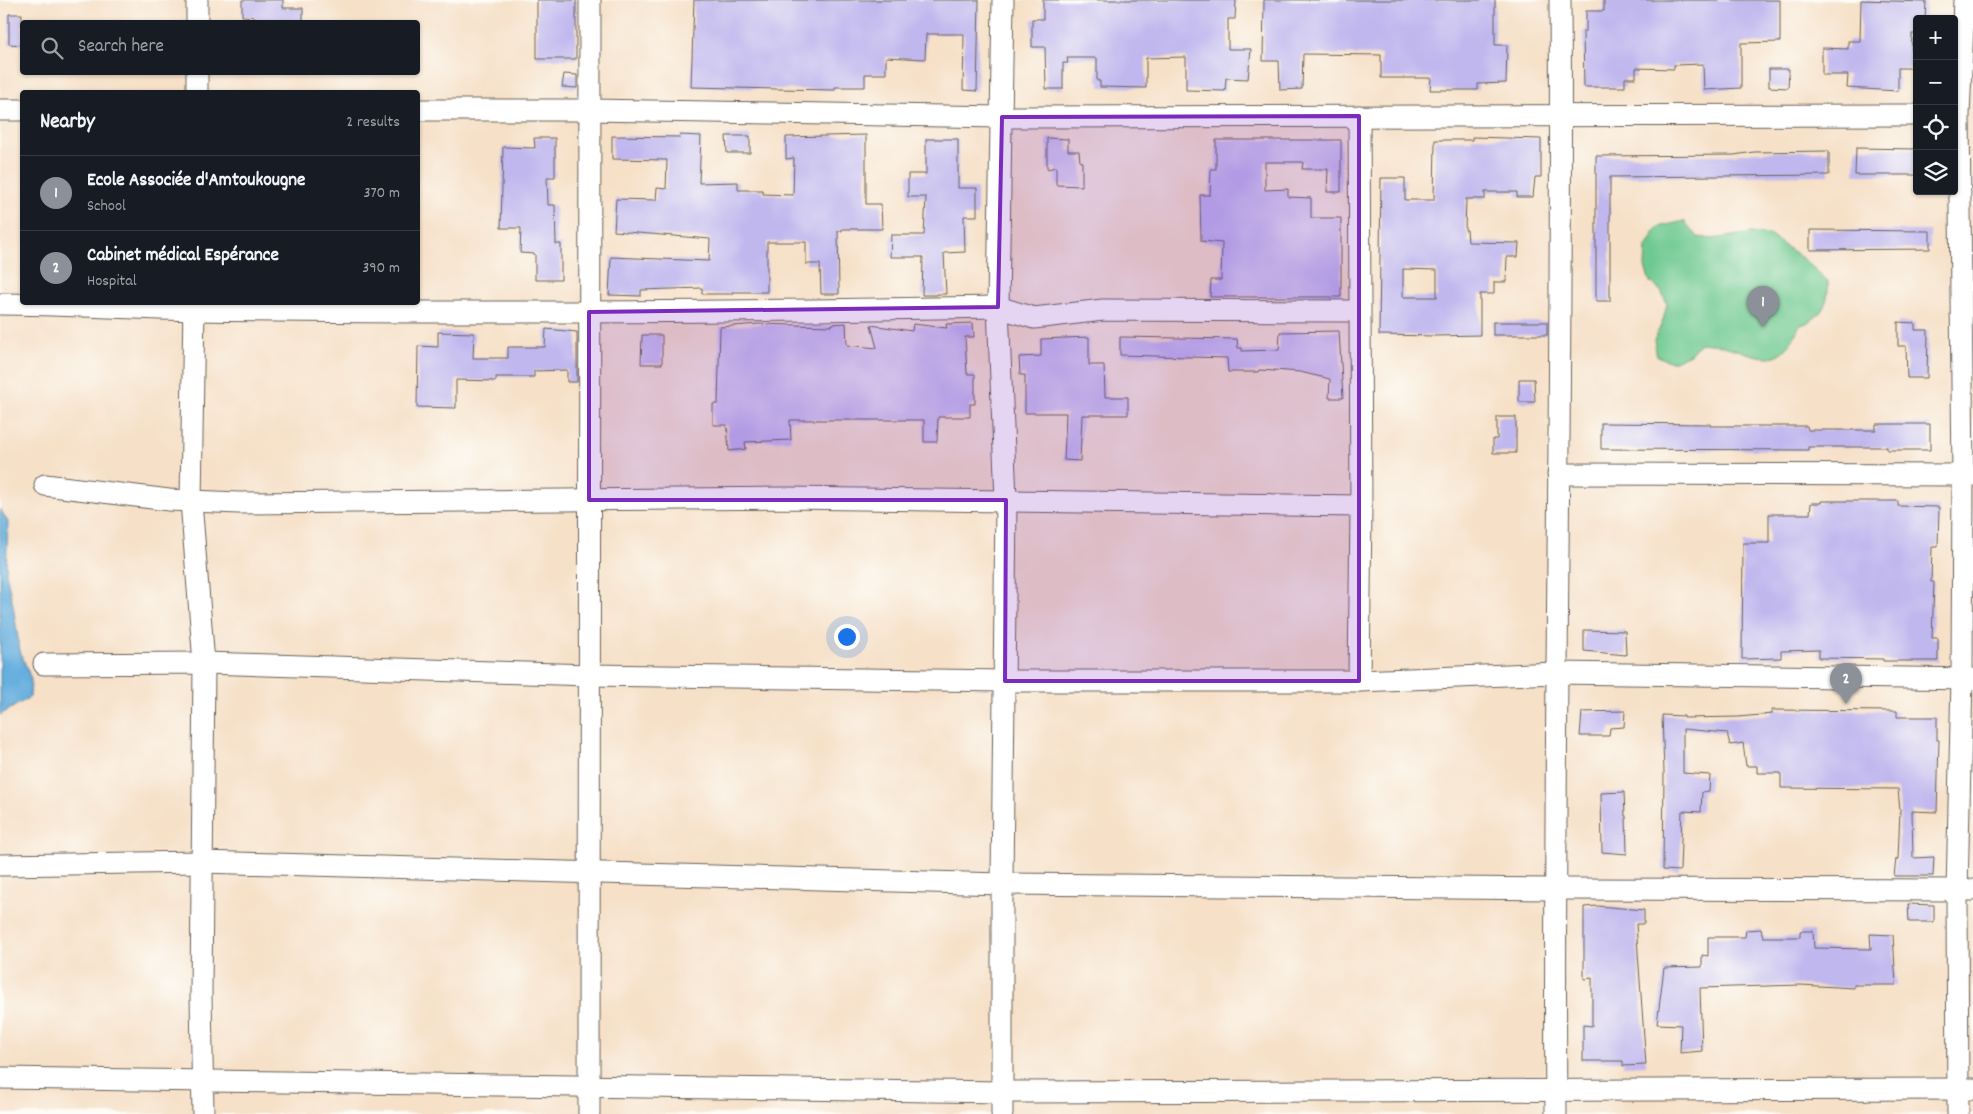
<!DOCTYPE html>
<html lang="en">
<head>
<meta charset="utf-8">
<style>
  body { margin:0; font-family:Dekko,sans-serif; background:#242831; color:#f1f3f6 }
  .controls { position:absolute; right:15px; top:15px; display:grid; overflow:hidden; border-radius:5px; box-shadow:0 1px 4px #0004 }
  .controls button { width:45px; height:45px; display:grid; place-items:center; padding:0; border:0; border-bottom:1px solid #363941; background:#171b24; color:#f1f3f6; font:25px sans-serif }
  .you { position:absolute; left:846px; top:636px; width:18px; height:18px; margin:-12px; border:4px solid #fff; border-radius:50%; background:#1a73e8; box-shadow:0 0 0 8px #1a73e833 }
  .badge { display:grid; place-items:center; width:32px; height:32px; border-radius:50%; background:#8c9099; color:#fff; font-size:16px; font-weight:700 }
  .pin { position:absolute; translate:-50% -41px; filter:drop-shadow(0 1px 2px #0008) }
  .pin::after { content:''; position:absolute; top:26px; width:18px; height:15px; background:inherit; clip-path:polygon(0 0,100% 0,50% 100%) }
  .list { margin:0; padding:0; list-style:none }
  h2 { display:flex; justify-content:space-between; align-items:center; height:65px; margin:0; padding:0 20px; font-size:21px }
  h2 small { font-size:16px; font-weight:400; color:#9ea1a6 }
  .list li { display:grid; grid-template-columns:32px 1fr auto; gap:15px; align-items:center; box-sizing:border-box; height:75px; padding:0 20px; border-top:1px solid #363941 }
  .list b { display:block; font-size:19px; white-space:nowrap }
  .list p { margin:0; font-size:16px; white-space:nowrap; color:#9ea1a6 }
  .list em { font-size:16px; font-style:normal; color:#9ea1a6 }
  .icon { flex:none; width:28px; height:28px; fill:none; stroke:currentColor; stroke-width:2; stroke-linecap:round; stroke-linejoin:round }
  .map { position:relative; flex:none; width:1973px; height:1114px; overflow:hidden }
  .search { position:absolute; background:#171b24; box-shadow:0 1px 4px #0004; left:20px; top:20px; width:400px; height:55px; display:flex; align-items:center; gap:12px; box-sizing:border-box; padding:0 18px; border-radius:5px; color:#9ea1a6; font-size:19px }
  .panel { position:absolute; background:#171b24; box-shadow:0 1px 4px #0004; left:20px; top:90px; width:400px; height:215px; border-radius:5px }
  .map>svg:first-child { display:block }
  .green { fill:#6ec990; stroke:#457256 }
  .water { fill:#66afde; stroke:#41667d }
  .building { fill:#c0b7ee; fill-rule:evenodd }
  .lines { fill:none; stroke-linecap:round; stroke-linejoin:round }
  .minor-casing { stroke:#686158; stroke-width:23 }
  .minor { stroke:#fff; stroke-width:21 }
  .marked { fill:#7b2cbf; fill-opacity:0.2; stroke:#7b2cbf; stroke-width:4; stroke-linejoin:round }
</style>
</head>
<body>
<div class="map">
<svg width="1973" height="1114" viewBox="0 0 1973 1114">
  <rect width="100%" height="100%" fill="#fdfcf7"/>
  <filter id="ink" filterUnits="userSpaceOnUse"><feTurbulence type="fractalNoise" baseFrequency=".02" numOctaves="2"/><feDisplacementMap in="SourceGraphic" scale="10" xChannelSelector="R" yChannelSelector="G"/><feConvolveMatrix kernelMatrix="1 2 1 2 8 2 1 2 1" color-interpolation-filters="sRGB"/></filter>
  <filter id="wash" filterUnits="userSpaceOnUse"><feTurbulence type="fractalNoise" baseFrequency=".0096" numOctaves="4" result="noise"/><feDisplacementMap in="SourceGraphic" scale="20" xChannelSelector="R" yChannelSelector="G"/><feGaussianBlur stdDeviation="1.12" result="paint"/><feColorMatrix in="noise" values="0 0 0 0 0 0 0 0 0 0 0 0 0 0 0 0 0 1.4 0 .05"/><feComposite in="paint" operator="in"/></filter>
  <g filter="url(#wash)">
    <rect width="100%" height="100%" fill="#f6e0c7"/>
    <path class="green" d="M1684,221L1698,237L1713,239L1751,233L1769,235L1802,258L1828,281C1829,304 1822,318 1799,326C1781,373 1760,355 1723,346C1716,344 1708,344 1700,343L1690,354L1672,362L1657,356L1654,340L1663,321L1667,304L1661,291L1650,282L1645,267L1646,247L1658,227Z"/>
    <polygon class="water" points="0,509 8,522 6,573 13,605 20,651 31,679 30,697 0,715"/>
    <g id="blocks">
      <g class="building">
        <polygon points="242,0 283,0 283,8 303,8 303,22 255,22 255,17 242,16"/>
        <rect x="537" y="0" width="39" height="59"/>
        <polygon points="694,0 979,0 977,91 963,90 964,34 926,34 925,59 886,57 886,74 865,74 865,87 835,87 835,90 778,89 691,87"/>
        <polygon points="1043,0 1236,0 1235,19 1228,19 1228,49 1251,49 1248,79 1226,78 1225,91 1186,90 1186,57 1146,58 1146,88 1100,87 1100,81 1097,81 1097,58 1067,58 1068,63 1063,63 1063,89 1046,89 1045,47 1032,47 1032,19 1043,19"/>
        <polygon points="1264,0 1495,0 1495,45 1507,45 1506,83 1478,84 1478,90 1430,90 1431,78 1381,78 1381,55 1303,54 1302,89 1280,90 1279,61 1263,61"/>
        <polygon points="1604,0 1780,0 1780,42 1741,43 1741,88 1704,90 1703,64 1674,65 1674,69 1636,68 1636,78 1625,78 1625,87 1584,87 1583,31 1586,31 1586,11 1604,11"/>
        <polygon points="1861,0 1926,2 1925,19 1917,19 1917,34 1912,34 1911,68 1898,68 1898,91 1847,88 1848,75 1822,75 1822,48 1848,49 1848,41 1860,41"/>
        <polygon points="9,14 22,14 22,45 9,44"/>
        <polygon points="1769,69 1789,69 1788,88 1769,87"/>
        <polygon points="564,74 577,75 577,88 562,87"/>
        <polygon points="680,135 701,136 699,183 738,182 738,190 763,190 763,194 793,195 794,158 786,159 786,137 866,135 866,204 881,204 882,229 842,229 842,231 838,231 839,294 821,294 820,264 806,264 806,242 767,242 767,292 732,292 732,294 702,294 702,288 641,290 641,296 609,295 611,257 709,261 710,239 614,231 616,199 656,200 657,188 666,189 667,160 612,159 612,136 680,137"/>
        <polygon points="726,136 750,136 750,153 727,153"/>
        <path d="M1472,137L1541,139V177H1535L1533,197H1517V192H1485V199H1466L1465,230H1467L1468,242L1519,243L1518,257H1507L1506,282H1494V294H1480V335L1436,336L1379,335L1381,178H1405V200H1434L1435,140H1472ZM1403,269L1437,270V297H1403Z"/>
        <polygon points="534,138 555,138 555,177 547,177 548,205 555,205 556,244 561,244 561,280 535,280 535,254 520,253 521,228 501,228 503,147 535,148"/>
        <polygon points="1047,138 1068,139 1068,151 1079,151 1080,162 1082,162 1082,186 1056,185 1056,167 1047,169"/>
        <polygon points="926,139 958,139 958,188 977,188 977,216 964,216 965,252 944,253 946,294 937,294 937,295 922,295 923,257 890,257 891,235 924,235 926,197 908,197 908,174 926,174"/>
        <polygon points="1216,140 1341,140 1341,192 1327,192 1328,169 1302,169 1303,162 1265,162 1265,190 1288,189 1288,197 1311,198 1311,218 1341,218 1341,297 1210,297 1211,280 1221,280 1222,243 1201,241 1200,195 1210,195 1211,169 1216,169"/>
        <polygon points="1856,148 1917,149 1917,175 1855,175"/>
        <polygon points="1829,151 1829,175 1610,177 1610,301 1596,301 1596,156 1734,155 1754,152"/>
        <polygon points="1810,230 1930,231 1930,249 1810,250"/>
        <rect x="1493" y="322" width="54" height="13"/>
        <polygon points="1898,322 1915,323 1915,330 1928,330 1927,378 1907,378 1906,346 1898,346"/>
        <polygon points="846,323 847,345 877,348 871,325 912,331 913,324 947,328 946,324 973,323 974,337 965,337 967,374 975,374 975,404 970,404 970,417 938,417 937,442 924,442 924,420 790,420 791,440 745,442 746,449 729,451 727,425 713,425 713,404 718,404 720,327 759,324 832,326 832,324"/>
        <polygon points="546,329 577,332 577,382 567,382 567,370 534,371 534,377 496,377 496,381 456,380 456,408 417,407 418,346 438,347 438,332 474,333 473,358 508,358 508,347 545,347"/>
        <polygon points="1339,331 1343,398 1329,398 1330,379 1300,372 1274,370 1275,371 1259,370 1258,372 1228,372 1227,358 1120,355 1120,337 1237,339 1238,348 1242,348 1242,351 1279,350 1280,332"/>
        <polygon points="642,335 662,335 662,364 641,364"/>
        <polygon points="1089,337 1089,365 1104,365 1105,397 1128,397 1128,415 1082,415 1080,461 1064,460 1066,413 1025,413 1025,375 1020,375 1019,357 1041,356 1041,339"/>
        <polygon points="1519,379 1534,379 1535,402 1519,402"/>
        <polygon points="1497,417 1516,417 1516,453 1493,453 1493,439 1497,439"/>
        <polygon points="1601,423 1710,424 1710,426 1807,426 1808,430 1876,430 1876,424 1930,424 1930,450 1887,450 1887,447 1808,447 1808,450 1601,449"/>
        <polygon points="1821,501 1898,501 1898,506 1939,507 1938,547 1932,547 1931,582 1934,582 1932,638 1938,638 1938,661 1883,661 1883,659 1819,658 1819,650 1781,651 1781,658 1742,659 1743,543 1769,543 1769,514 1810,514 1811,503 1821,503"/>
        <polygon points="1584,630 1625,631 1626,655 1584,651"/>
        <polygon points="1772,710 1897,711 1897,717 1937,717 1937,740 1939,740 1937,812 1912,811 1913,858 1934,857 1933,876 1894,876 1896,859 1898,859 1900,811 1898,789 1781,788 1781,773 1757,773 1757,766 1746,766 1743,743 1730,745 1727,733 1683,729 1683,773 1710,775 1709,791 1702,792 1701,812 1682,811 1680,871 1663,870 1664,772 1662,715 1684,716 1684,718 1738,717 1772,714"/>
        <polygon points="1625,711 1624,727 1610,728 1609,736 1580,736 1582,712"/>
        <polygon points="1624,792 1625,816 1626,816 1627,854 1602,852 1601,793"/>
        <polygon points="1908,904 1934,905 1934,922 1909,922"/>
        <polygon points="1598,906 1644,910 1644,924 1636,924 1646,1065 1623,1066 1623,1061 1583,1061 1583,1025 1592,1026 1592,978 1584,979 1584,907"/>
        <polygon points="1761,929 1763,937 1800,937 1800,931 1813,931 1814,948 1871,949 1870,934 1893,935 1896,985 1854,985 1854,988 1801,985 1700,988 1702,1051 1680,1053 1681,1025 1657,1024 1664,968 1702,967 1702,955 1708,956 1708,937 1745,937 1746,930"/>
      </g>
    </g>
  </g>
  <g filter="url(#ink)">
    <use href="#blocks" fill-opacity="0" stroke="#686158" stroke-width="1"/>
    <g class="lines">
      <g class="minor-casing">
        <g id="minor">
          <polyline points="197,22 197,0"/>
          <polyline points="197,92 197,72"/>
          <polyline points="0,110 22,110"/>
          <polyline points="418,110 590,110 1002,117 1917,115"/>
          <polyline points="194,302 191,502 204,663 201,994 203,1114"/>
          <path d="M0,304C65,304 130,309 196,310C463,314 730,312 998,307L1034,318L1103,310L1359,311"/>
          <polyline points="1558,474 1973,475"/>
          <polyline points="45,485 169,500 239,503 788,498 1361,506"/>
          <polyline points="44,664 204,663 589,675 1005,681 1359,681 1557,673 1973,679"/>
          <polyline points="1359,681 1361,506 1359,116"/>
          <polyline points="0,865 201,862 1002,884 1556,889 1973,890"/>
          <polyline points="0,1078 1002,1092 1973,1089"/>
          <polyline points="589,1114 590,0"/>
          <polyline points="1002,1114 1002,884 1006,500 998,307 1003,0"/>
          <path d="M1556,1114C1553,743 1563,371 1560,0"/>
          <polyline points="1958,1114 1957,890 1962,679 1963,474 1959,115 1964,0"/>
        </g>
      </g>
      <use href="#minor" class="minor"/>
    </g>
  </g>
  <path class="marked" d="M1359,116V681H1005L1006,500H589V312L998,307L1002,117Z"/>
</svg>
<div class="controls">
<button>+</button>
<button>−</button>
<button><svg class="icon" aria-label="locate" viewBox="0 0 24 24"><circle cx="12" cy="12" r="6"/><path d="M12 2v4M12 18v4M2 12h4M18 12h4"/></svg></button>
<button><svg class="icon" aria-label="layers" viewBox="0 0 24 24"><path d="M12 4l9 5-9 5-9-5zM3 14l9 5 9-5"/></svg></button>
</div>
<div class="you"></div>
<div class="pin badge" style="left:1763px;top:327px">1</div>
<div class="pin badge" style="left:1846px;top:704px">2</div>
<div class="search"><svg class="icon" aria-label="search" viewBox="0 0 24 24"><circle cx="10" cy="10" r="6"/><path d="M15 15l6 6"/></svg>Search here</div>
<section class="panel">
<h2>Nearby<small>2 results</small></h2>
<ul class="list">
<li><span class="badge">1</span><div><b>Ecole Associée d'Amtoukougne</b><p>School</p></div><em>370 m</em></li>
<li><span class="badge">2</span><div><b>Cabinet médical Espérance</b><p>Hospital</p></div><em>390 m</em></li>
</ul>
</section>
</div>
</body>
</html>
